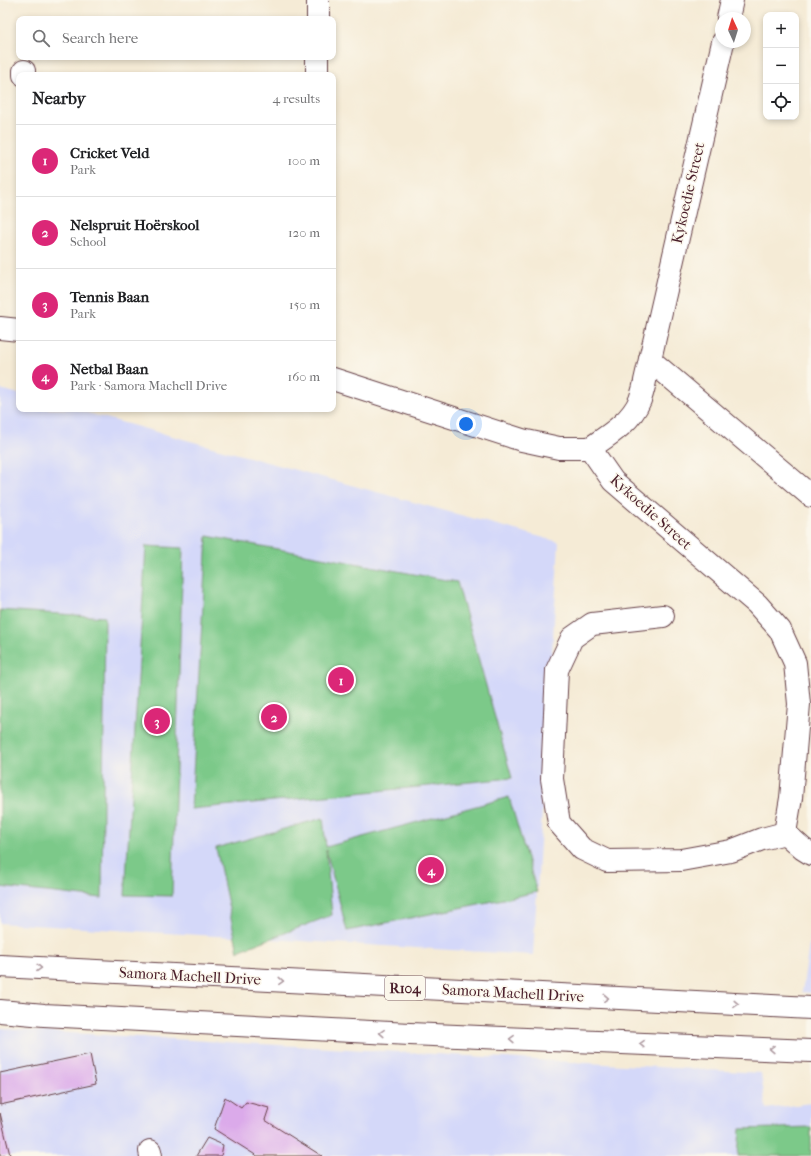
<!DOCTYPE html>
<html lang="en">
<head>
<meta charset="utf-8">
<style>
  body { margin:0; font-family:"IM FELL French Canon",serif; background:#f2f2f2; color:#202124 }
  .controls { position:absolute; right:12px; top:12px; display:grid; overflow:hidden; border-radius:8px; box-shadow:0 2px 6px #0003 }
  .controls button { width:36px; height:36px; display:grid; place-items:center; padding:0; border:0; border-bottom:1px solid #e0e0e0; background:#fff; color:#202124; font:20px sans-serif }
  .compass { position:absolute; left:715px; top:12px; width:36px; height:36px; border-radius:50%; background:#fff; box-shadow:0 2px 6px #0003; rotate:356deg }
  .you { position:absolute; left:466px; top:424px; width:14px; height:14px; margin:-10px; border:3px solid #fff; border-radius:50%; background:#1a73e8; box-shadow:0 0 0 6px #1a73e833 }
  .badge { display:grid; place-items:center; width:26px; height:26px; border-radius:50%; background:#db2777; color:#fff; font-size:13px; font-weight:700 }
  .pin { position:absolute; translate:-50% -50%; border:2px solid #fff; box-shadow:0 1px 4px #0006 }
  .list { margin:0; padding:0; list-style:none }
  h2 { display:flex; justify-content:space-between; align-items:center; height:52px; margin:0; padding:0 16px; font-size:17px }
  h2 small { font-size:13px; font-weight:400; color:#757577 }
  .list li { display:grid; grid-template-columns:26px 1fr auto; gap:12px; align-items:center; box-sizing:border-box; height:72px; padding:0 16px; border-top:1px solid #e0e0e0 }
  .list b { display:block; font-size:15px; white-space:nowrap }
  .list p { margin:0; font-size:13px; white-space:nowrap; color:#757577 }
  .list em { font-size:13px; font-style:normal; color:#757577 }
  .icon { flex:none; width:22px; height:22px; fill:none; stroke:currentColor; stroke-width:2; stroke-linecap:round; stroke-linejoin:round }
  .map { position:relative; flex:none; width:811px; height:1156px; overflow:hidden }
  .search { position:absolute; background:#fff; box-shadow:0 2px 6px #0003; left:16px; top:16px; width:320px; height:44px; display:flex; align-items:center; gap:10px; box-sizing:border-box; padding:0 14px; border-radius:8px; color:#757577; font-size:15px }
  .panel { position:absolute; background:#fff; box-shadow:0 2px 6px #0003; left:16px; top:72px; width:320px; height:340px; border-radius:8px }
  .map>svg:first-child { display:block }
  .built { fill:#d4d8f9 }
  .green { fill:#7bc989; stroke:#62745a }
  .building { fill:#dbaaea }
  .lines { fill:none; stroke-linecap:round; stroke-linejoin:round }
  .minor-casing { stroke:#643e45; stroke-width:24 }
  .major-casing { stroke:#643e45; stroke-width:24 }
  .minor { stroke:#fff; stroke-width:22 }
  .major { stroke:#fff; stroke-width:22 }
  .oneway { stroke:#ae9aa0 }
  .labels { text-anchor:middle; stroke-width:3; stroke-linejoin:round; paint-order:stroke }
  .shield { fill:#fbf7ec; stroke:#7f6065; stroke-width:1 }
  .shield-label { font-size:14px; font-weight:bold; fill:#4a1f2b }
  .street-label { font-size:15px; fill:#4a1f2b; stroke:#fbf7ec }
</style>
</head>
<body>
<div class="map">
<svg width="811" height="1156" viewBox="0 0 811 1156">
  <rect width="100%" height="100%" fill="#fbf7ec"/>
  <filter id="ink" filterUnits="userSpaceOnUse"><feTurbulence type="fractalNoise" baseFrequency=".025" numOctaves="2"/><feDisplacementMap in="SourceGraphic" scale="8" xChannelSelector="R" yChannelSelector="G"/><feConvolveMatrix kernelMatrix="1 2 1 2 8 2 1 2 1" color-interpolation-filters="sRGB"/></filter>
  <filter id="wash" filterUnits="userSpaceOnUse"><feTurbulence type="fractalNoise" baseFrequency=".012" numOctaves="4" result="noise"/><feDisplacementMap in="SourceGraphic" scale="16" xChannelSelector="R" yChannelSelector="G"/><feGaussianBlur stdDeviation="0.9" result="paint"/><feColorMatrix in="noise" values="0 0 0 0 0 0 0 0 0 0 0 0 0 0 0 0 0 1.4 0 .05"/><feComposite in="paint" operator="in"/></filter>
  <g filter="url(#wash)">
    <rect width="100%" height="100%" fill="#f5ebd6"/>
    <g class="built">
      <polygon points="0,389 19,394 19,409 73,409 559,542 533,955 0,923"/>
      <polygon points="811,931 811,993 802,992"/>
      <polygon points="0,1029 761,1073 766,1109 811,1103 811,1156 0,1156"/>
    </g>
    <g class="green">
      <polygon points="207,536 457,582 512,778 191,809"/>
      <polygon points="146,546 183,548 172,896 125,895"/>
      <polygon points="0,610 105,617 102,898 0,887"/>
      <polygon points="509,797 537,892 347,931 326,850 332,915 238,951 216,848 323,818 326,847"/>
      <polygon points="811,1127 811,1156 738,1156 740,1129"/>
    </g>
    <g id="blocks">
      <g class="building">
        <polygon points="90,1054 96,1084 0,1105 0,1073"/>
        <polygon points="225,1097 241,1108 246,1102 269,1108 265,1120 322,1156 257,1156 214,1129"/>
        <polygon points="0,1113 10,1155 3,1156 0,1156"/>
        <polygon points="207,1138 223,1145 221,1156 196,1156"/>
      </g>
    </g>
  </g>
  <g filter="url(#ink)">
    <use href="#blocks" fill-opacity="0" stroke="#643e45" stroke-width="1"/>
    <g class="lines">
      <g class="minor-casing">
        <g id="minor">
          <polyline points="728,18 732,0"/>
          <polyline points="318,19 318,0"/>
          <polyline points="24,71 24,75"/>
          <polyline points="317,75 317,57"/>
          <polyline points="0,328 19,330"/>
          <polyline points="650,360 811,496"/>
          <polyline points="333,379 522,440 559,448 590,448"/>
          <polyline points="590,448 613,481 757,604 780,630 795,663 799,704 791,798 785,833"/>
          <path d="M590,448C609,435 631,422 640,400C642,394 644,388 645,381L723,42"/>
          <polyline points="663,616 592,624 572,638 557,670 552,779 559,823 582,849 607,861 681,860 731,851 762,839 785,833"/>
          <polyline points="785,833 803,849 811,854"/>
          <polyline points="150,1151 151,1156"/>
        </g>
      </g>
      <g class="major-casing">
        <g id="major">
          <polyline points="0,966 811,1008"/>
          <polyline points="0,1011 44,1015 410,1034 811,1051"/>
        </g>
      </g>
      <use href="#minor" class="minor"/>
      <use href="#major" class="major"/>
    </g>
    <defs><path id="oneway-chevron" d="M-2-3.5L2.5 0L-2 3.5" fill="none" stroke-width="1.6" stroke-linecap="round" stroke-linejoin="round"/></defs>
    <g class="oneway">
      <use href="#oneway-chevron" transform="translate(39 968) rotate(3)"/>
      <use href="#oneway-chevron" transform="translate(281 981) rotate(3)"/>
      <use href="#oneway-chevron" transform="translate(606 998) rotate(3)"/>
      <use href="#oneway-chevron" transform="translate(736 1004) rotate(3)"/>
      <use href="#oneway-chevron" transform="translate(382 1033) rotate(-177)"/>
      <use href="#oneway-chevron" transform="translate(512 1039) rotate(-178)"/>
      <use href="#oneway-chevron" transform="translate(642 1044) rotate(-178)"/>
      <use href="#oneway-chevron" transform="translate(772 1049) rotate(-178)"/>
    </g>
  </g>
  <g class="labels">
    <rect class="shield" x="385" y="976" width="40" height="24" rx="3"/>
    <g class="shield-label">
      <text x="405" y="993">R104</text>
    </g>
    <g class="street-label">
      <text transform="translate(688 193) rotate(-77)" y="5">Kykoedie Street</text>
      <text transform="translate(651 512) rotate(42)" y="5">Kykoedie Street</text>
      <text transform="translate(190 976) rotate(3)" y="5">Samora Machell Drive</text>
      <text transform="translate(513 993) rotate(3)" y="5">Samora Machell Drive</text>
    </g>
  </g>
</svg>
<div class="controls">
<button>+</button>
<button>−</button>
<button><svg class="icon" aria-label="locate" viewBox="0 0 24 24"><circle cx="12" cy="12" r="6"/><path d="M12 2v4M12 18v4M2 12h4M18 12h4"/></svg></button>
</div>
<svg class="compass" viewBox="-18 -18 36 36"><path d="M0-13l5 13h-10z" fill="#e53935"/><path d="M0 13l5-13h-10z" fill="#757577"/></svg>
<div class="you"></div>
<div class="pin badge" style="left:341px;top:680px">1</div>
<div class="pin badge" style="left:274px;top:717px">2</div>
<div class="pin badge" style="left:157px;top:721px">3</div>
<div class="pin badge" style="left:431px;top:870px">4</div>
<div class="search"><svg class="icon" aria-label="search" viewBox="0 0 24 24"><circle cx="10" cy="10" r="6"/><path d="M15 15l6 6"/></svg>Search here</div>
<section class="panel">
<h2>Nearby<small>4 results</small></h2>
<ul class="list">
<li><span class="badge">1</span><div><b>Cricket Veld</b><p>Park</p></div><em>100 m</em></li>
<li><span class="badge">2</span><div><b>Nelspruit Hoërskool</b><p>School</p></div><em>120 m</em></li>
<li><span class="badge">3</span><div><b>Tennis Baan</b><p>Park</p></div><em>150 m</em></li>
<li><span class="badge">4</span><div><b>Netbal Baan</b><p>Park · Samora Machell Drive</p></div><em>160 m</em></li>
</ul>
</section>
</div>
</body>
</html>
